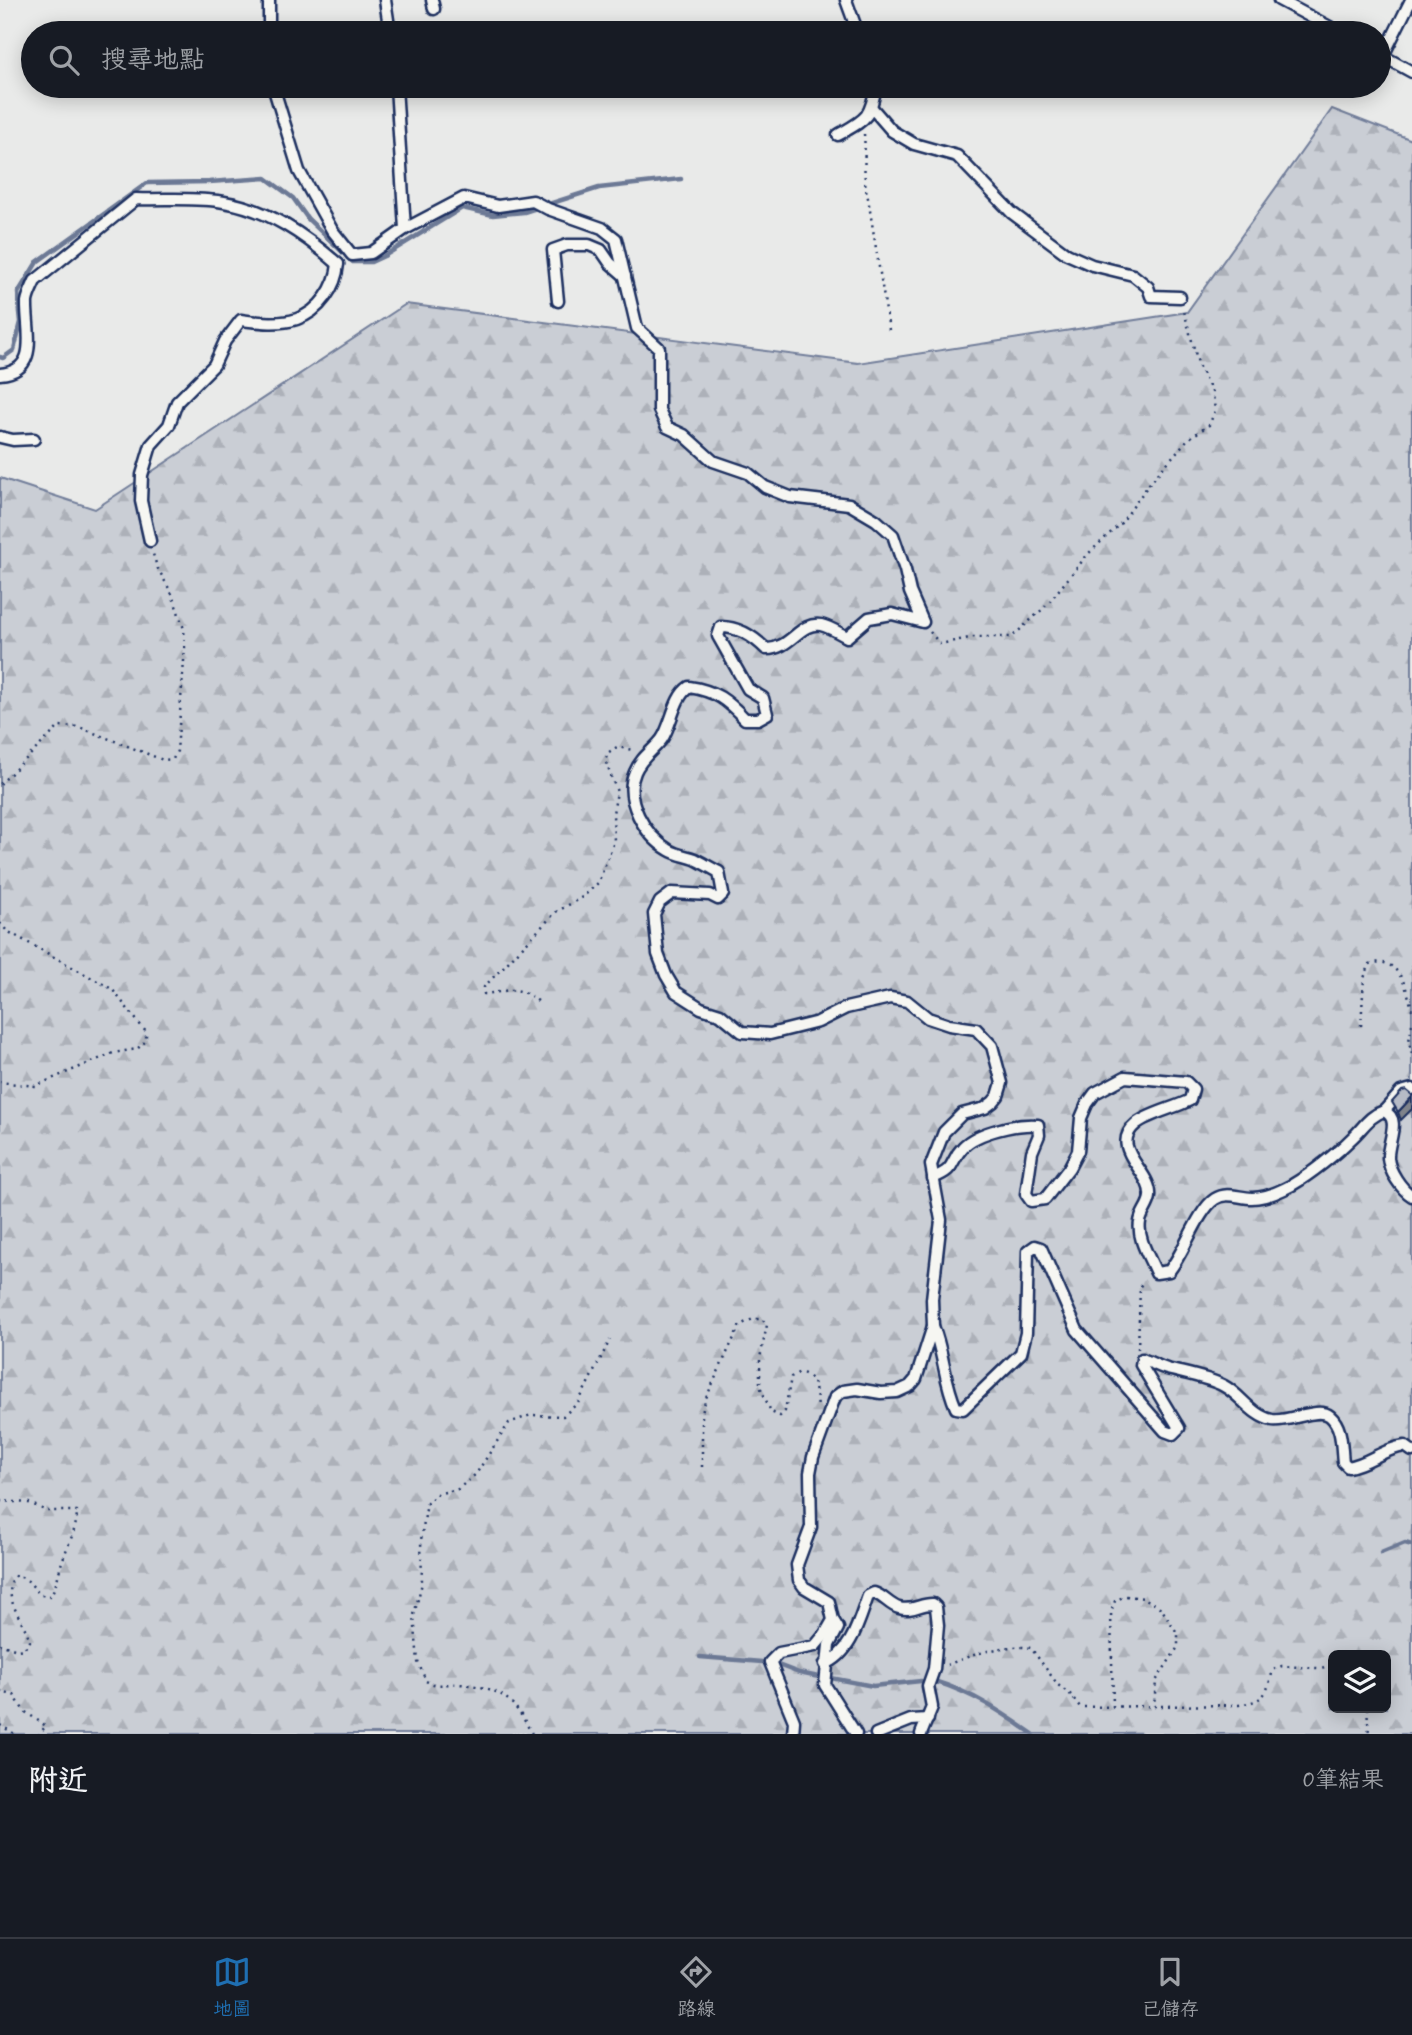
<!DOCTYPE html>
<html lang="zh-TW">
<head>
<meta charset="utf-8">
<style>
  body { margin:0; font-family:Mynerve,"LXGW WenKai TC",sans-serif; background:#242831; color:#f1f3f6 }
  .controls { position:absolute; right:21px; bottom:21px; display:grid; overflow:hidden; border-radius:10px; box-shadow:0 4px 18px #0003 }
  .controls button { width:63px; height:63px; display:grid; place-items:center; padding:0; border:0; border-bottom:2px solid #363941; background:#171b24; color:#f1f3f6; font:35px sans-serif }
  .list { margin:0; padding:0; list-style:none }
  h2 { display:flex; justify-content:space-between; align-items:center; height:91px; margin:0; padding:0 28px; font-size:30px }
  h2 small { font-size:23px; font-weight:400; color:#9ea1a6 }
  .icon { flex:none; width:38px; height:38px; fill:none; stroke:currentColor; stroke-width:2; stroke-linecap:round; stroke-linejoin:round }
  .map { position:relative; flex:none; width:1412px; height:1734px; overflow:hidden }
  .search { position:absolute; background:#171b24; box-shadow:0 4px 18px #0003; left:21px; right:21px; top:21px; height:77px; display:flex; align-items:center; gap:18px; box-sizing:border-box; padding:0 24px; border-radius:38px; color:#9ea1a6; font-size:26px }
  .sheet { height:203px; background:#171b24 }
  nav { display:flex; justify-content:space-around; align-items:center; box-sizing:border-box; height:98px; border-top:2px solid #363941; background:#171b24; font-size:19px; color:#9ea1a6 }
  nav a { display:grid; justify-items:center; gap:4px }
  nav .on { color:#1f6fb2 }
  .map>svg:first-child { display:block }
  .forest { fill:url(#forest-firs); stroke:#727e9a; stroke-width:2; fill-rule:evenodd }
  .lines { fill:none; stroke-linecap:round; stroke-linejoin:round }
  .stream { stroke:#6c7995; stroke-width:4.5 }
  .service-casing { stroke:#1b2f5e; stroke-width:15 }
  .path { stroke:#1b2f5e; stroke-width:2.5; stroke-dasharray:2 5; stroke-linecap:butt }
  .service { stroke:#f6f6f2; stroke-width:10 }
  .shaded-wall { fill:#7f838b; stroke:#1b2f5e; stroke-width:2 }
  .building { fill:#b6bbc6; stroke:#1b2f5e; stroke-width:2 }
</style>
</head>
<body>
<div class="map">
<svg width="1412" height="1734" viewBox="0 0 1412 1734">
  <defs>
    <pattern id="forest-firs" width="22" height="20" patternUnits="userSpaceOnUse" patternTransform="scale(1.75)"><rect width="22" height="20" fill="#caced5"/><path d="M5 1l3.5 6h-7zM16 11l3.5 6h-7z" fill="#adb1b9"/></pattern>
  </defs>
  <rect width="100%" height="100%" fill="#e9eae9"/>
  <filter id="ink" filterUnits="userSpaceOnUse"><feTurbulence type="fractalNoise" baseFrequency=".0143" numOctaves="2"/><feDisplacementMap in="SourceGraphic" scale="14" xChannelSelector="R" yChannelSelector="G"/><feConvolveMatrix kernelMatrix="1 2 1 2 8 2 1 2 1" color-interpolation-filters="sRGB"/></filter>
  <g filter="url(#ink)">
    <path class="forest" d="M1332,109L1412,140V1734H0V478L95,509L406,304L858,363L1187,312ZM1333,1655H1386V1708H1333Z"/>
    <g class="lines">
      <g class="stream">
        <polyline points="0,357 3,358 14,350 21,322 18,293 37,262 147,183 209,182 266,178 293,198 308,219 353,262 371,262 384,256 462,208 493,215 524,212 599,188 681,179"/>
        <polyline points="1381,1553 1405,1543 1412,1545"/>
        <polyline points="700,1657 762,1662"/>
        <polyline points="778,1665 799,1673 819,1677"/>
        <polyline points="831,1678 873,1686 921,1681"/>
        <path d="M934,1681C973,1693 1000,1711 1033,1734"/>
        <polyline points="1127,1734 1140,1734"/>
      </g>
      <g class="service-casing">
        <g id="service">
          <polyline points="269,0 269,33"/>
          <polyline points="385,0 390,33"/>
          <polyline points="432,0 434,9"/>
          <polyline points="846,0 858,33"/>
          <polyline points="1279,0 1341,33"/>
          <polyline points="1379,54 1412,72"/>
          <polyline points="1383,56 1411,0"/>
          <path d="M273,86L299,171L332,230L352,255L371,253L405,229L464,198L498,206L533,201L548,209L602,228L616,239L637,328L659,348V410L667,427L684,435L713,461L748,473L765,487L790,497L849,504L876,520L893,535L905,570L910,592L923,622L892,614L869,618L847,637C839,633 830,627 821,625C800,621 790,650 766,649C754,637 739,627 721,627L718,636L748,689L763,698L767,714L758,719H745C727,700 716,691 689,687C674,697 672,724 662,739C653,751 641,757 635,772C623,799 645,836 669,850C677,855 687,856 695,859C703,863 711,868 719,872L723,894L718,899L710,895L672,893L660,902L654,914L658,954L666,975L676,992L701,1008L720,1014L742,1032L770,1034L818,1022L846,1008L890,998L907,1001L928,1018L949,1025L976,1029L992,1046L1002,1083L998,1096L993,1102L985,1108L962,1114L944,1132L931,1165L941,1220L932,1299L933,1326L916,1379L910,1386L897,1392L881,1393L857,1389L843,1391L835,1397L813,1457L810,1473L811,1527L797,1565L799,1580L804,1587L829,1602L833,1620L825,1634L815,1646L779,1653L770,1662L794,1721L793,1734"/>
          <polyline points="396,86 405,229"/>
          <polyline points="872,108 892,131 914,144 957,156 1012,213 1067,254 1092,265 1133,275 1148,287 1151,296 1180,297"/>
          <path d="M838,135C866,119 870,119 876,86"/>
          <polyline points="558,301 553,250 567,245 589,245 601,250 610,263 625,276"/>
          <path d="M0,374C41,371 26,330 27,302C28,295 32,288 35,281L136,199C165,200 196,197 224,202C268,209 305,235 338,264"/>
          <polyline points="0,437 13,440 34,439"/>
          <path d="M150,541L141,501L142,475L151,445L169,425L177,402L214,365L225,341L241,320C258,322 279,325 297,319C320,311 336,287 338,264"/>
          <polyline points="1384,1111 1401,1092 1412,1089"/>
          <path d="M933,1178C958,1168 948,1163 963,1147C977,1132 1018,1123 1038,1125L1039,1135L1032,1152L1026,1194L1031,1201L1045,1199L1069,1168L1078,1151L1081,1118L1087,1104L1095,1093L1125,1077L1186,1082L1193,1089L1190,1100C1175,1108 1148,1114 1136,1124C1107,1148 1153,1172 1150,1197C1149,1206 1141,1213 1140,1222C1137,1239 1150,1258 1156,1273L1169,1271C1184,1253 1198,1210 1215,1199C1227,1191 1239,1198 1252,1198C1266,1198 1279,1192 1292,1185C1311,1174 1336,1154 1352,1138C1363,1128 1369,1116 1384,1111C1402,1119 1387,1142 1388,1158C1389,1171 1401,1189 1412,1196"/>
          <path d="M933,1326C944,1353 944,1382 956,1408L963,1409L1021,1353L1026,1333L1028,1251L1035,1246L1041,1248L1077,1330L1165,1431L1173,1434L1179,1428L1141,1365L1142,1359C1150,1362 1158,1366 1167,1369C1186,1374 1207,1377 1224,1386C1241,1395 1252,1416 1272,1420C1288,1423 1318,1406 1330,1416C1343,1427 1341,1447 1343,1462L1348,1467C1369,1464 1384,1448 1405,1446L1412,1451"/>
          <polyline points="833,1620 838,1628 829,1645 825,1685 856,1734"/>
          <path d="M825,1664C851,1654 859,1621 868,1596L874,1593C884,1596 889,1605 899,1608C913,1612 921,1603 933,1604L936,1607L938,1625L934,1669L928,1686L932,1707L921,1734"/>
          <polyline points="876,1734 911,1720 928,1719"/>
        </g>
      </g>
      <g class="path">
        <path d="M864,134C866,156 862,177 868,198L889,330"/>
        <polyline points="930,632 940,644 974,637 1012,637 1045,607 1088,554 1122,522 1149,484 1188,439 1209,425 1215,411 1213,394 1199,367 1184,311"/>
        <polyline points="0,784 60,726 79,727 163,760 173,759 177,751 185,648 184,629 172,594 157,567 153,554"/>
        <polyline points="0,923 7,931 112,989 146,1032 146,1041 137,1049 113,1053 35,1086 0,1082"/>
        <path d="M538,1001C514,983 510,992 484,994V987L556,912L584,896L598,883L614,842L613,813L617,792L605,760L609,752L617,747L633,750"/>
        <polyline points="1412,1024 1409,1041 1412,1057"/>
        <path d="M1361,1026L1364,978L1370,964C1398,955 1407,987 1412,1010"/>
        <polyline points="1138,1349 1140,1286 1145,1282"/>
        <path d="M702,1467V1413L706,1398L740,1325L753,1319H762L767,1325L760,1358V1386L771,1412L780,1416L785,1411L791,1377L800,1372C817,1378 815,1391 818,1406"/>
        <path d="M0,1501L29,1503L47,1511H77C77,1529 69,1542 63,1559C58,1572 58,1584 50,1596L41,1595C31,1587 30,1577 15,1576C0,1597 25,1621 30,1641L24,1649L17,1650L0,1644"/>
        <path d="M947,1665C971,1655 1005,1643 1031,1648L1058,1685L1070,1694L1080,1707L1239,1705C1266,1700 1266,1695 1273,1670L1282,1666L1333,1669"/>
        <polyline points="0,1692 14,1695 24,1711 46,1726 39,1734"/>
        <polyline points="1113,1707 1111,1612 1115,1601 1125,1596 1144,1598 1161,1608 1178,1634 1178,1647 1156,1681 1154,1706"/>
        <polyline points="1367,1708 1369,1734"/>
        <polyline points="0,1725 15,1734"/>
        <path d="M532,1734C513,1698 501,1687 458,1684C444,1683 440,1688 426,1681L418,1662L414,1615L422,1583L421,1540L427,1503L437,1494L458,1489L476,1474L509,1423L531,1415L563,1416L578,1403L610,1340"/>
      </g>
      <use href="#service" class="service"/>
    </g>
    <polygon class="shaded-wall" points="1412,1097 1412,1109 1401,1120 1398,1112"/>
    <polygon class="building" points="1406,1090 1412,1095 1412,1097 1398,1112 1392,1102 1402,1091"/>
  </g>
</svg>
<div class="controls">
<button><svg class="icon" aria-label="layers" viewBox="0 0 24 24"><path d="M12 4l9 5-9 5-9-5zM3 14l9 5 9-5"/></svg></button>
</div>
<div class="search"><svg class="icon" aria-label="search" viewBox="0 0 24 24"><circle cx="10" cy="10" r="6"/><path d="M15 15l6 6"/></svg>搜尋地點</div>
</div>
<section class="sheet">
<h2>附近<small>0筆結果</small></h2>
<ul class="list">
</ul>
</section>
<nav>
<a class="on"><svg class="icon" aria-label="map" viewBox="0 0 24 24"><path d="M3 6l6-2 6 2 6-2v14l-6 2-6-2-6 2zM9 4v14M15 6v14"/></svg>地圖</a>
<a><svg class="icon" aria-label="directions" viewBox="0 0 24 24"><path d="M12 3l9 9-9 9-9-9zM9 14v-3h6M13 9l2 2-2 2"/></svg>路線</a>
<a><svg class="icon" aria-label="saved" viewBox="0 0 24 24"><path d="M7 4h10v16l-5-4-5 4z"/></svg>已儲存</a>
</nav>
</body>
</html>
